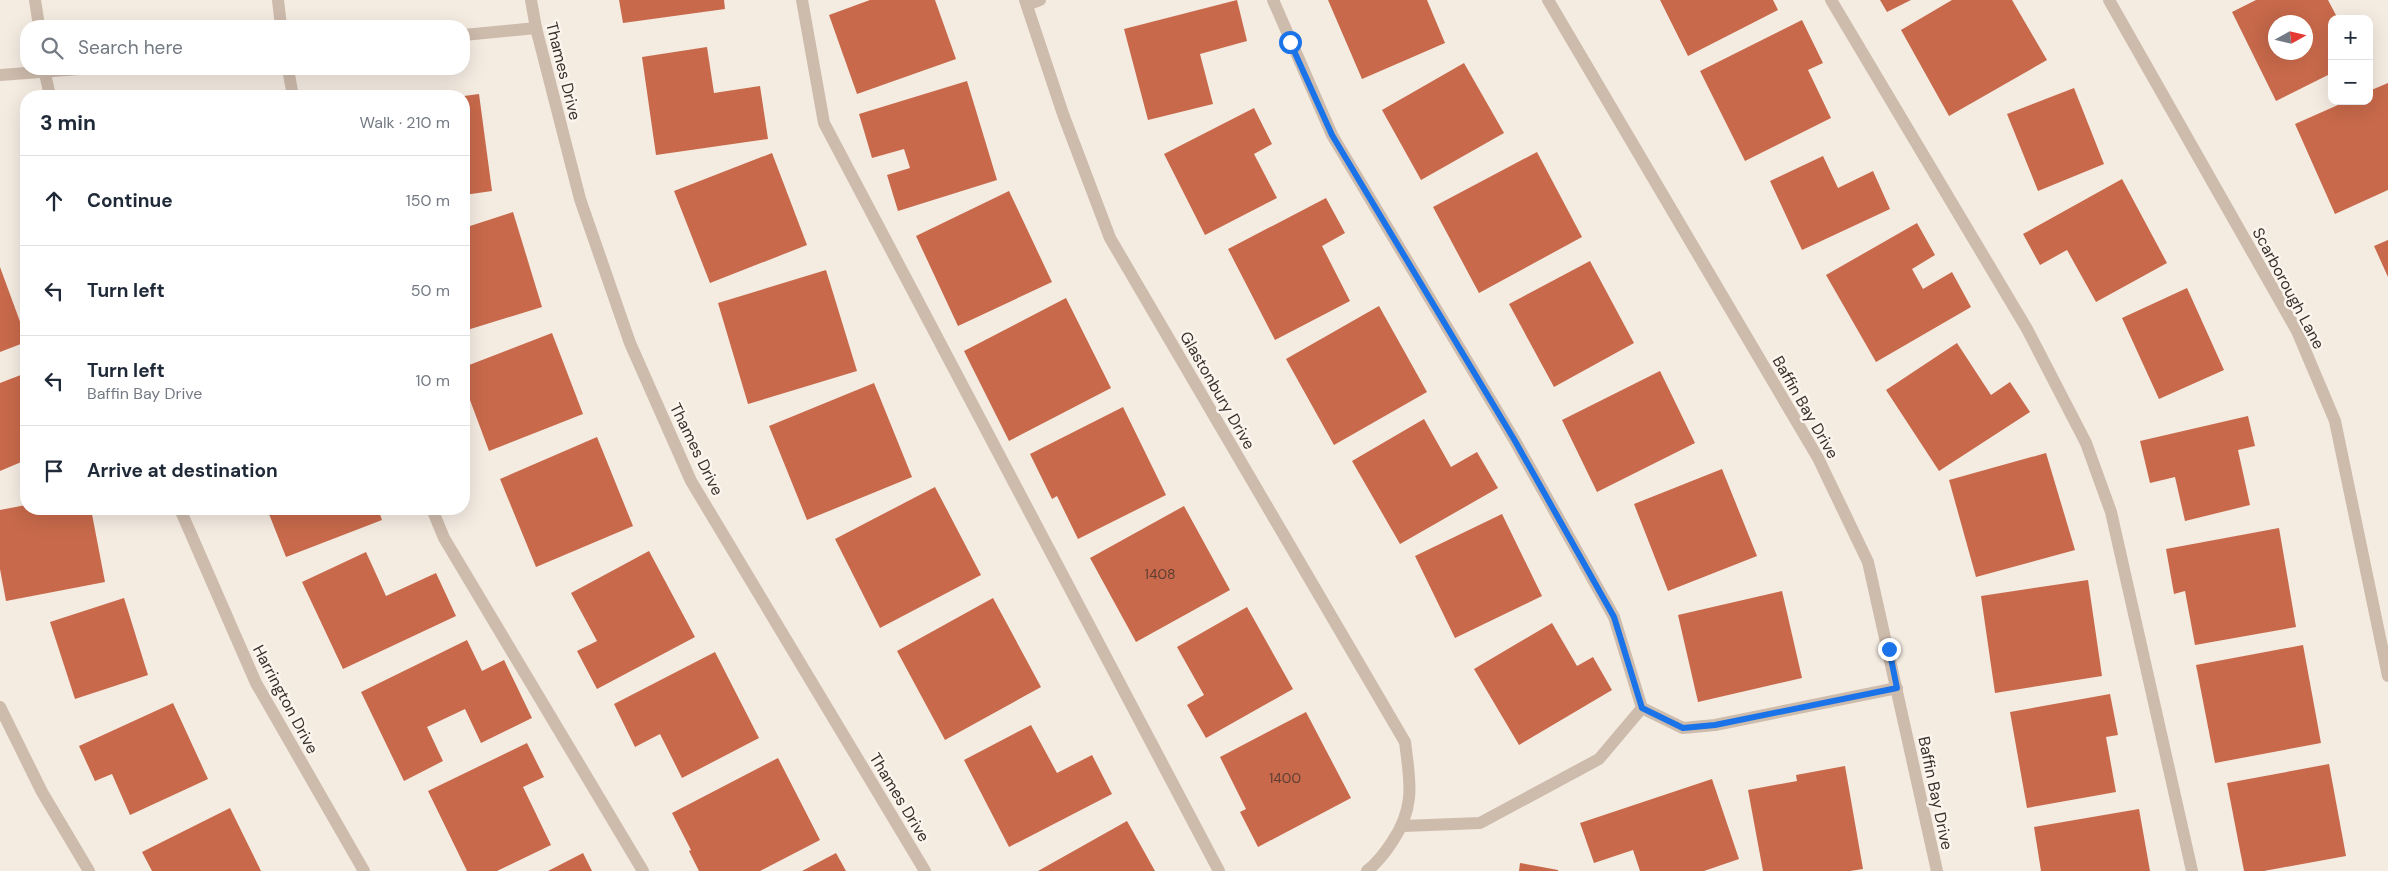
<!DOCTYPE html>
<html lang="en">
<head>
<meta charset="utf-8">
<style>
  body { margin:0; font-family:"DM Sans",sans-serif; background:#f6f6f7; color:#1f2937 }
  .controls { position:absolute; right:15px; top:15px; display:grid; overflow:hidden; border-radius:10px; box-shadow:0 5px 20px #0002 }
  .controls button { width:45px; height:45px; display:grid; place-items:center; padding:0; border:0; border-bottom:1px solid #e0e1e3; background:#fff; color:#1f2937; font:25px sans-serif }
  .compass { position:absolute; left:2268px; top:15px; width:45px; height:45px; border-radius:50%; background:#fff; box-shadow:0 5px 20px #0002; rotate:82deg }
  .stop { position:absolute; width:15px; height:15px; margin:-11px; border:4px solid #1a73e8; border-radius:50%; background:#fff }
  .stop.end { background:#1a73e8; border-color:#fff; box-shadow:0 1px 5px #0008 }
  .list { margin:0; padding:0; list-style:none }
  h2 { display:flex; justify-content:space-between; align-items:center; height:65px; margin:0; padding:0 20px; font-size:21px }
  h2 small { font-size:16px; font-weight:400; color:#747a83 }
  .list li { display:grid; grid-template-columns:32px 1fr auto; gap:15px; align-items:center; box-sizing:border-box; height:90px; padding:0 20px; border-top:1px solid #e0e1e3 }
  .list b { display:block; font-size:19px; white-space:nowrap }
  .list p { margin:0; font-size:16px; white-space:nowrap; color:#747a83 }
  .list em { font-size:16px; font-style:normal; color:#747a83 }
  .icon { flex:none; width:28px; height:28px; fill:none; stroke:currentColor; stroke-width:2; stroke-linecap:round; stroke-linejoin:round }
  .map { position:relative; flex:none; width:2388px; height:871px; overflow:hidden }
  .search { position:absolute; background:#fff; box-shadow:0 5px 20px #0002; left:20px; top:20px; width:450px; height:55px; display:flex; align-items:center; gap:12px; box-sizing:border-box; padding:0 18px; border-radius:20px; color:#747a83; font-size:19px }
  .panel { position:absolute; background:#fff; box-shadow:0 5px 20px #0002; left:20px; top:90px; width:450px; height:425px; border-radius:20px }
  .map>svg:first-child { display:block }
  .building { fill:#c8694b; fill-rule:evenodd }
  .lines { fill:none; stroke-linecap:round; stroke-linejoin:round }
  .minor { stroke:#cdbbac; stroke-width:12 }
  .route { stroke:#1a73e8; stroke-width:6 }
  .labels { text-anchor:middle; stroke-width:5; stroke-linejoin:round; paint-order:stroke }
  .number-label { font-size:14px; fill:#5e3e33 }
  .street-label { font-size:16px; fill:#3b302b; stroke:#fbf5ee }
</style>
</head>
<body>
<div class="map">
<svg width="2388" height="871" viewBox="0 0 2388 871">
  <rect width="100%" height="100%" fill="#f4ebe1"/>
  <g class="building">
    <polygon points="619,0 724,0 725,9 623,23"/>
    <polygon points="870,0 935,0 956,59 857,94 829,15"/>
    <polygon points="1237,0 1247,41 1200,54 1213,104 1148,120 1124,29"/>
    <polygon points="1328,0 1427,0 1445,43 1362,79"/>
    <polygon points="1660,0 1773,0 1778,10 1688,56"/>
    <polygon points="1880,0 1911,0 1887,12"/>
    <polygon points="1952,0 2012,0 2047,60 1949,116 1901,30"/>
    <path d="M2256,0H2328L2338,19H2332V73L2276,101L2232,12ZM2276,22H2306V52H2276Z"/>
    <polygon points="1802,20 1823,63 1808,70 1831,118 1745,161 1700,71"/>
    <polygon points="707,47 714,93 760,86 768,139 656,155 642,57"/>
    <polygon points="1464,63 1504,133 1421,180 1382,110"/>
    <polygon points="967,81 997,180 898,211 887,175 910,168 904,149 872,158 859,114"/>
    <polygon points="2388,83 2388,190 2335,214 2295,124 2347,101 2369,101 2369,91"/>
    <polygon points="2074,88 2104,164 2038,191 2007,114"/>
    <polygon points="479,94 492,191 464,195 464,96"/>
    <polygon points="1254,108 1272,144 1254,154 1277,198 1205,235 1164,154"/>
    <polygon points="1537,152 1582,237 1479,293 1433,207"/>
    <polygon points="772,153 807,245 710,283 674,191"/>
    <polygon points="1823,156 1838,188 1873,171 1890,209 1802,250 1770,181"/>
    <polygon points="2122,179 2167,263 2096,302 2067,250 2040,265 2023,234"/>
    <polygon points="1009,191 1052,282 958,326 916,236"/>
    <polygon points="1326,198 1345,233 1322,246 1350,301 1275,340 1228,249"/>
    <polygon points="513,212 542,307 464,331 464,228"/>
    <polygon points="1917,223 1935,255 1912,269 1923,289 1952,272 1971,307 1876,362 1826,275"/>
    <polygon points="2388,240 2388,277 2374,246"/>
    <polygon points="1590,261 1634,343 1554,387 1509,304"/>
    <polygon points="0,267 26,338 26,342 0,352"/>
    <polygon points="826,270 857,371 748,404 718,303"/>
    <polygon points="2187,288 2224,370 2159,399 2122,318"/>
    <polygon points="1066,298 1111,388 1009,441 964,351"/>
    <polygon points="1379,306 1427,392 1334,445 1286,359"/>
    <polygon points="552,333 583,414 489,451 464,384 464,367"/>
    <polygon points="1957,343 1991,395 2010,382 2030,412 1939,471 1886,390"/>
    <polygon points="1660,371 1695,443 1597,492 1562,420"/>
    <polygon points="26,373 26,460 0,471 0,383"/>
    <polygon points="874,383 912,477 807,520 769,426"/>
    <polygon points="1123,407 1166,495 1078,539 1057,496 1052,499 1030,454"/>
    <polygon points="2248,416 2255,446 2238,450 2250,505 2185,521 2175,477 2150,483 2140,441"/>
    <polygon points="1424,419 1451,467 1477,452 1498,488 1400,544 1352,461"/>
    <polygon points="597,437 633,526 536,567 500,479"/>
    <polygon points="2046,453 2075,550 1976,577 1949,480"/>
    <polygon points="1722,469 1757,556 1668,591 1634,504"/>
    <polygon points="935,487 981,575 880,628 835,539"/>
    <polygon points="26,505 26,509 91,509 105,582 6,601 0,569 0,510"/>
    <polygon points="1184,506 1230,590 1136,642 1090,558"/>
    <polygon points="267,509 378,509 382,520 286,557"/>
    <polygon points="1502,514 1542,596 1455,638 1415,556"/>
    <polygon points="2279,528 2296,627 2195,645 2185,591 2174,594 2166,549"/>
    <polygon points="649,551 695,637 597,689 577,651 597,641 571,593"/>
    <polygon points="366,552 386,596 436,573 456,616 343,669 302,582"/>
    <polygon points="2088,580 2102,676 1995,693 1981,596"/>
    <polygon points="1782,591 1802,678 1698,702 1678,615"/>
    <polygon points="124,598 148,675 75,699 50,622"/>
    <polygon points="993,598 1041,687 945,740 897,651"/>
    <polygon points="1247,607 1293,689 1206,738 1187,705 1204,695 1177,647"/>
    <polygon points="1552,623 1577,666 1593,657 1612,690 1519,745 1474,669"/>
    <polygon points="467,640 482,671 504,660 532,718 481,743 465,709 427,727 443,761 404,781 361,692"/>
    <polygon points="2303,645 2321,743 2215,763 2196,665"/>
    <polygon points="715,652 759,738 682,778 660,734 635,747 614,704"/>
    <polygon points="2110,694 2118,735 2106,737 2116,792 2027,808 2010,712"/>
    <polygon points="173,703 208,779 130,815 112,774 95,781 79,746"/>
    <polygon points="1306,712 1351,798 1258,847 1240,812 1246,809 1220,757"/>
    <polygon points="1031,725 1057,773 1092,755 1112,794 1009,847 964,760"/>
    <polygon points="527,743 544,777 523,787 551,845 497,871 467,871 428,791"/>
    <polygon points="778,758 820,840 760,871 699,871 689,851 691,850 672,813"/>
    <polygon points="2329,764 2346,856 2264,871 2244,871 2227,783"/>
    <polygon points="1845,766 1863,869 1850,871 1763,871 1748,790 1797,781 1796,775"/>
    <polygon points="1712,779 1739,859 1704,871 1640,871 1633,850 1594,863 1580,823"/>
    <polygon points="230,808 261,871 152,871 142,852"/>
    <polygon points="2139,809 2150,871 2041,871 2034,827"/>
    <polygon points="1127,821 1155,871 1038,871"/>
    <polygon points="583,853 592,871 548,871"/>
    <polygon points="836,853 846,871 802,871"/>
    <polygon points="1520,863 1558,870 1558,871 1519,871"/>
  </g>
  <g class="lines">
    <g class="minor">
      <polyline points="35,0 39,26"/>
      <polyline points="278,0 281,26"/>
      <polyline points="531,0 536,28 580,199 630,343 691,481 925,871"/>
      <polyline points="802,0 824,123 1219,871"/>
      <path d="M1025,0L1063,114L1110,238L1405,742C1410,781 1416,807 1392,842C1385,853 1378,862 1367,871"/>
      <polyline points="1273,0 1332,135 1515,441 1614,617 1642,708"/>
      <polyline points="1548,0 1818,458 1868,562 1937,871"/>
      <polyline points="1831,0 2027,329 2086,443 2111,512 2192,871"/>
      <polyline points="2109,0 2297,331 2335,421 2388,676"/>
      <polyline points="1027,5 1040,0"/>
      <polyline points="464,35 536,28"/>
      <polyline points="44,69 50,96"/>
      <polyline points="288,69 293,96"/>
      <polyline points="0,75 80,69"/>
      <polyline points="180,509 256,683 364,871"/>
      <polyline points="432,509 444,538 643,871"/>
      <polyline points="0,707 42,792 89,871"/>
      <polyline points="1403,826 1480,823 1599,759 1642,708 1683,728 1715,725 1897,688"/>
    </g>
  </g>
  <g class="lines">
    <polyline class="route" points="1290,42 1332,135 1515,441 1614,617 1642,708 1683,728 1715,725 1897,688 1889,649"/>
  </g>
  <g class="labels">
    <g class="number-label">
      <text x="1160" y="579">1408</text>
      <text x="1285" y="783">1400</text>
    </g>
    <g class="street-label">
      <text transform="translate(564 71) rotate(76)" y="6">Thames Drive</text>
      <text transform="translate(2289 288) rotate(62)" y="6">Scarborough Lane</text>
      <text transform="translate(1218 390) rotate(60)" y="6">Glastonbury Drive</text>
      <text transform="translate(1806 407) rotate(60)" y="6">Baffin Bay Drive</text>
      <text transform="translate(697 449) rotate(64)" y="6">Thames Drive</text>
      <text transform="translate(286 699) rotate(62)" y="6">Harrington Drive</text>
      <text transform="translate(1936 793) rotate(78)" y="6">Baffin Bay Drive</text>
      <text transform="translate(900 797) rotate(59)" y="6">Thames Drive</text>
    </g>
  </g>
</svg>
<div class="controls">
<button>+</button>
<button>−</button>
</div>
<svg class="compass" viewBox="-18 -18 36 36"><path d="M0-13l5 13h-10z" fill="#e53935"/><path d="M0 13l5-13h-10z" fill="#747a83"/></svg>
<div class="stop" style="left:1290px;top:42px"></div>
<div class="stop end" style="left:1889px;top:649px"></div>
<div class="search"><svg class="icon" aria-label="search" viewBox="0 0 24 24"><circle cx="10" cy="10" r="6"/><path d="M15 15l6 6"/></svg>Search here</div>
<section class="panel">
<h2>3 min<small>Walk · 210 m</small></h2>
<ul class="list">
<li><svg class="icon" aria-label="ahead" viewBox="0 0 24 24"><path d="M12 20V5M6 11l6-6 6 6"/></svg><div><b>Continue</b></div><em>150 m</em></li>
<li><svg class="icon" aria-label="left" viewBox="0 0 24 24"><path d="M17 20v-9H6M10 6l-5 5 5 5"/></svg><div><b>Turn left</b></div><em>50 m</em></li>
<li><svg class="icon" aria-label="left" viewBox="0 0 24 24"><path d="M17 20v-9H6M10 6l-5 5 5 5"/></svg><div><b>Turn left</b><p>Baffin Bay Drive</p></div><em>10 m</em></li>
<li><svg class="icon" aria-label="arrive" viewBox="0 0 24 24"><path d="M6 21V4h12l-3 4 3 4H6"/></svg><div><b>Arrive at destination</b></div></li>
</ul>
</section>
</div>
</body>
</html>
